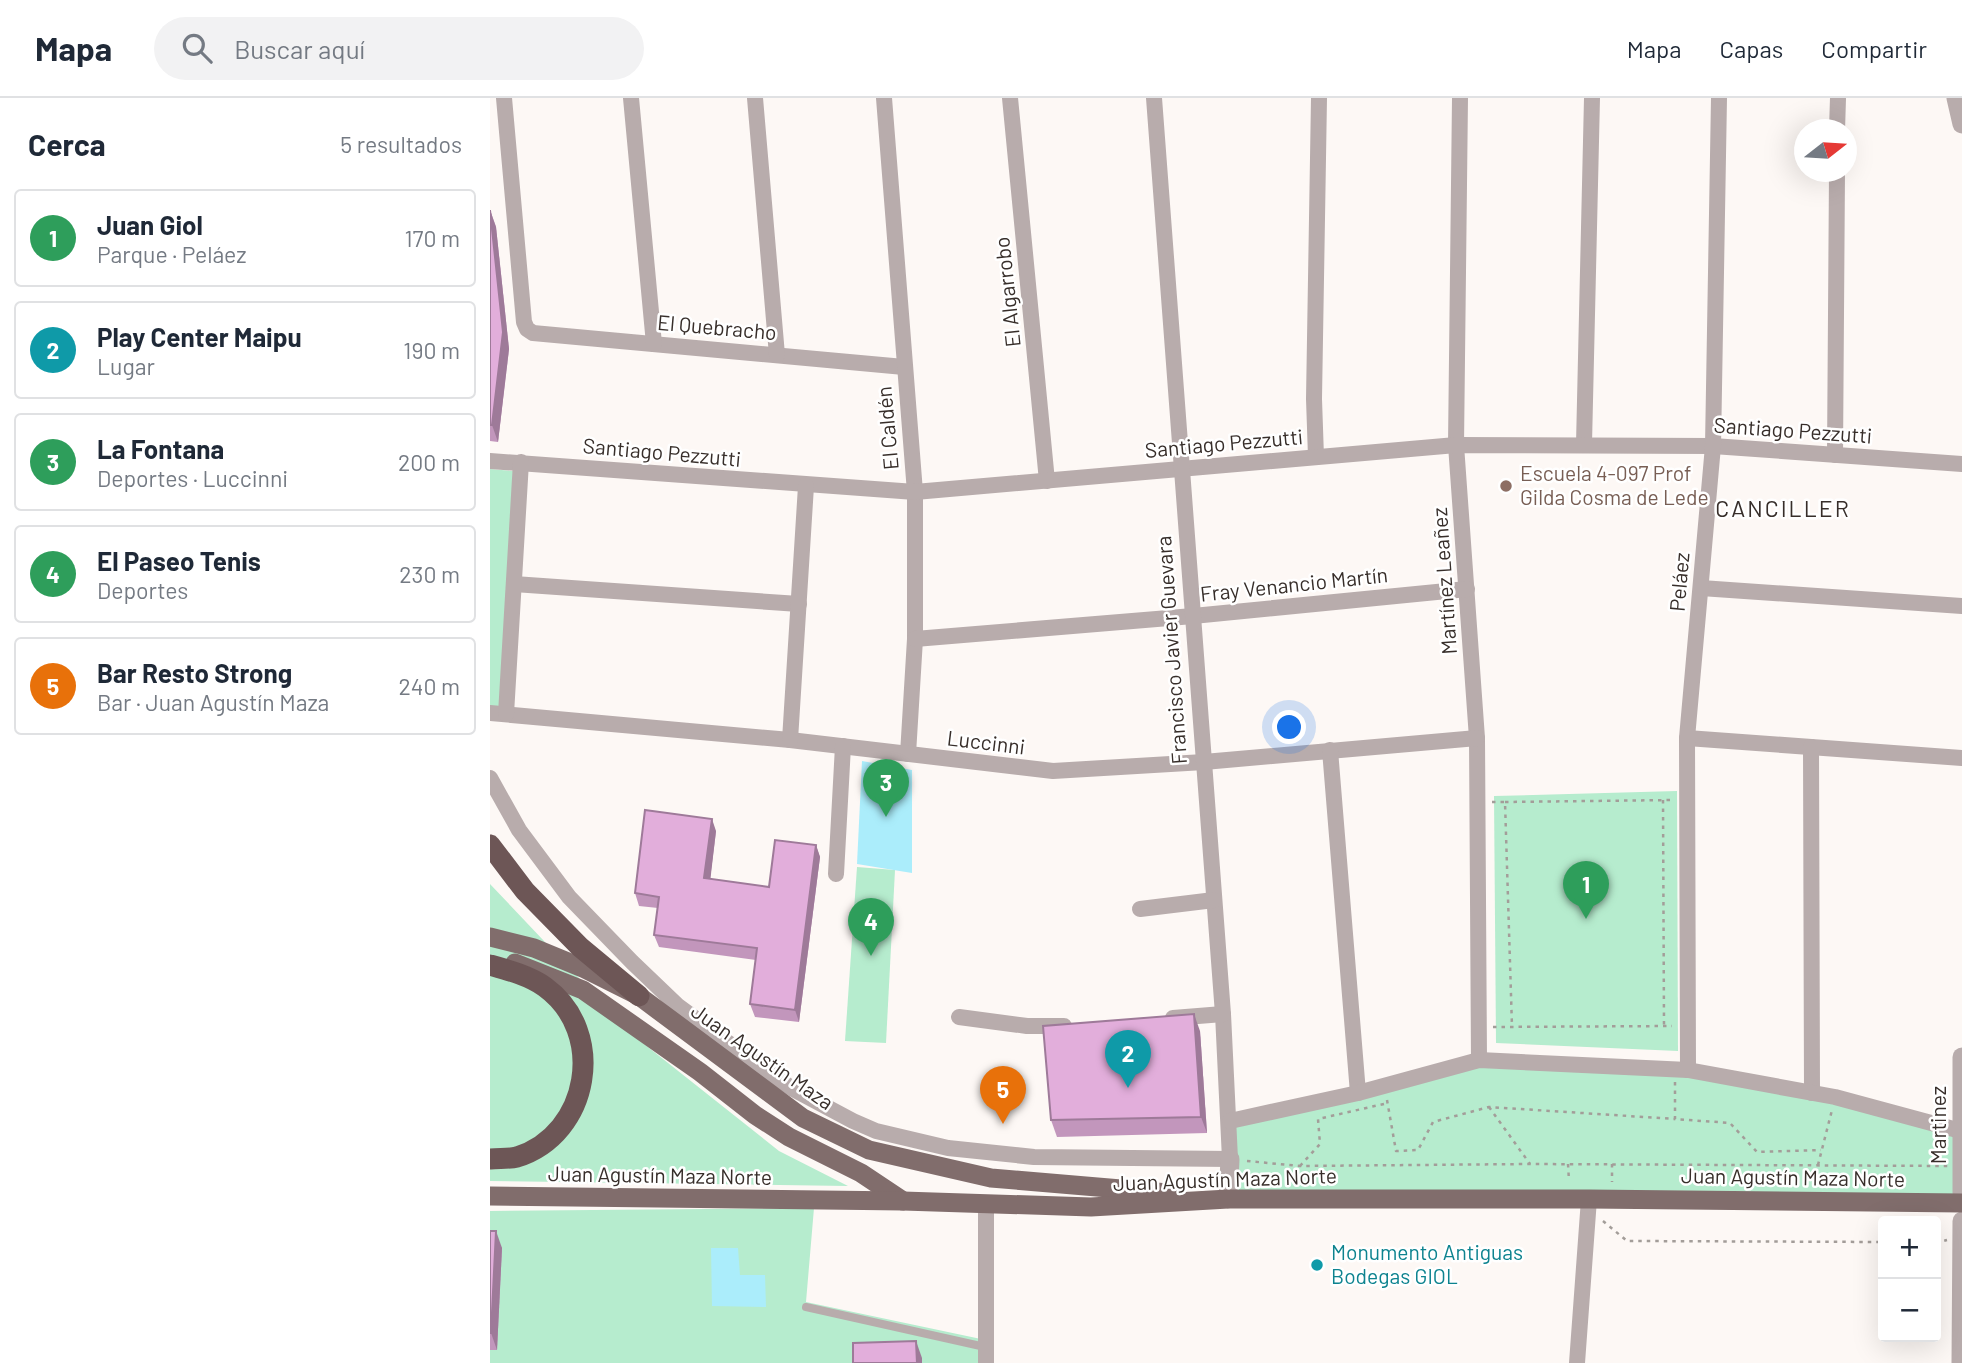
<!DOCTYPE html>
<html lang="es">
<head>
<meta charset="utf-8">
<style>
  body { margin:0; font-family:Barlow,sans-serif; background:#f2f2f3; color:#1f2937 }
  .controls { position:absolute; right:21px; bottom:21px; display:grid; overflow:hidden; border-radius:7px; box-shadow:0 7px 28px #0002 }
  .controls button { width:63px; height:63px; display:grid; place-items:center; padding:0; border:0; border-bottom:2px solid #e0e1e3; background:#fff; color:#1f2937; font:35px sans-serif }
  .compass { position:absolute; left:1304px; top:21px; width:63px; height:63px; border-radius:50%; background:#fff; box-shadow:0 7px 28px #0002; rotate:73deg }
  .you { position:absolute; left:800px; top:630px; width:24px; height:24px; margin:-18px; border:5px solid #fff; border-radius:50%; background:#1a73e8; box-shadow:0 0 0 10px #1a73e833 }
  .badge { display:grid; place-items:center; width:46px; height:46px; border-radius:50%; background:#337b76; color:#fff; font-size:23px; font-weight:700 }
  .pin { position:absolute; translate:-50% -58px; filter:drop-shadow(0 2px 4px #0008) }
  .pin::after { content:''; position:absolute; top:37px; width:24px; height:21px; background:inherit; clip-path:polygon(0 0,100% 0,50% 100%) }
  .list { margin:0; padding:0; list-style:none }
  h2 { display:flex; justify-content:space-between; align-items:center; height:91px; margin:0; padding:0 28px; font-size:30px }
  h2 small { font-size:23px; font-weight:400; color:#747a83 }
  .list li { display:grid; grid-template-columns:46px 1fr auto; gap:21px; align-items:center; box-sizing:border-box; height:98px; margin:0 14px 14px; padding:0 14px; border:2px solid #e0e1e3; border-radius:7px }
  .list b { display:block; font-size:26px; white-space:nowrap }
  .list p { margin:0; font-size:23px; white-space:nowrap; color:#747a83 }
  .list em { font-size:23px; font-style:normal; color:#747a83 }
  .icon { flex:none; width:38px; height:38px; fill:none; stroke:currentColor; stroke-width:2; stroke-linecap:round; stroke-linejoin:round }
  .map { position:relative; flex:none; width:1472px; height:1265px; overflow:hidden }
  header { display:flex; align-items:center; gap:42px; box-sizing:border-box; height:98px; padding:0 35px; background:#fff; border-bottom:2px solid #e0e1e3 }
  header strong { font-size:33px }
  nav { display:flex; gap:38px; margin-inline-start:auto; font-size:24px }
  .search { width:490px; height:63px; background:#f2f2f3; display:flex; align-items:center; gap:18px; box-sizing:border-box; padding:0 24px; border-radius:38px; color:#747a83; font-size:26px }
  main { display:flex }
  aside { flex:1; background:#fff }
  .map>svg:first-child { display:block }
  .green { fill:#b6ecce }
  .water { fill:#abedfb }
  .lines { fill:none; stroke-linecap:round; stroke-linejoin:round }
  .path { stroke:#a39d99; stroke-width:2.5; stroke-dasharray:3.5 5; stroke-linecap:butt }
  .service { stroke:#b8acac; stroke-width:8 }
  .minor { stroke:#b8acac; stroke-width:16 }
  .tertiary { stroke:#b8acac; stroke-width:19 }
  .primary { stroke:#816d6c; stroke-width:19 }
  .motorway { stroke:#6d5656; stroke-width:21 }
  .wall { fill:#c296bc }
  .shaded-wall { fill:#9e7a99 }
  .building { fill:#e2aedb; stroke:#9e7a99; stroke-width:2 }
  .education-dot { fill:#8d6e63; stroke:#fff; stroke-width:2.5 }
  .culture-dot { fill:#0f9aa8; stroke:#fff; stroke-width:2.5 }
  .labels { text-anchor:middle; stroke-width:5; stroke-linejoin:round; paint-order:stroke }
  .street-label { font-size:21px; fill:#372e2a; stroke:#fff }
  .education-label { font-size:21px; fill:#785e54; stroke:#fff; text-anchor:start }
  .culture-label { font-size:21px; fill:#0d838f; stroke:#fff; text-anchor:start }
  .neighbourhood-label { font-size:23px; letter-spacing:2px; fill:#372e2a; stroke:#fff }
</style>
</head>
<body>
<header>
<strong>Mapa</strong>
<div class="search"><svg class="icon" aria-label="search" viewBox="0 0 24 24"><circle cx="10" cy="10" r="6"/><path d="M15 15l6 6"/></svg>Buscar aquí</div>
<nav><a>Mapa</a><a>Capas</a><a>Compartir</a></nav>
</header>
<main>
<aside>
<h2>Cerca<small>5 resultados</small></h2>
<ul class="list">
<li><span class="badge" style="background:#2e9e5b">1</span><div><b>Juan Giol</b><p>Parque · Peláez</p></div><em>170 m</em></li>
<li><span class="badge" style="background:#0f9aa8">2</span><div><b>Play Center Maipu</b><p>Lugar</p></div><em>190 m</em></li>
<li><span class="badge" style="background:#2e9e5b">3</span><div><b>La Fontana</b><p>Deportes · Luccinni</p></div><em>200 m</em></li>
<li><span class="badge" style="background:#2e9e5b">4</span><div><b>El Paseo Tenis</b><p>Deportes</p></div><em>230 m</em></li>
<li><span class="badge" style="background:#e8710a">5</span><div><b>Bar Resto Strong</b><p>Bar · Juan Agustín Maza</p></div><em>240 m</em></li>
</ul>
</aside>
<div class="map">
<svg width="1472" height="1265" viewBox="0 0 1472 1265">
  <rect width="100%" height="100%" fill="#fdf8f5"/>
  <g class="green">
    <polygon points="0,371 23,373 12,612 0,612"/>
    <polygon points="1187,693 1188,953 1006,945 1004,698"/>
    <polygon points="367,769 405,772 396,945 355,943"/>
    <polygon points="0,786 144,938 289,1053 358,1088 0,1083"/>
    <polygon points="989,962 1198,972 1471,1033 1472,1105 739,1101 740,1023"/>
    <polygon points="324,1110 316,1204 491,1241 491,1265 0,1265 0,1113"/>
  </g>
  <g class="water">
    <polygon points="372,663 422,672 422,775 367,766"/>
    <polygon points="221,1150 248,1150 250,1177 275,1177 276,1209 222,1208"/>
  </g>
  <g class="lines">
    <g class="path">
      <polyline points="1173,702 1174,928"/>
      <polyline points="1002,704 1015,704 1022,929"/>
      <polyline points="1015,704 1183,702"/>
      <polyline points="1003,929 1182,928"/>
      <polyline points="1185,984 1185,1021 1240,1025 1267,1054 1331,1052"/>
      <polyline points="897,1002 906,1053 928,1052 943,1024 999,1009 1185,1021"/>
      <polyline points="999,1009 1040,1066"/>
      <polyline points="757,1063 810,1068 1040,1066 1458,1068"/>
      <polyline points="1078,1066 1079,1083"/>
      <polyline points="1122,1066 1122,1084"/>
      <polyline points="1328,1067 1342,1012"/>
      <polyline points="810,1068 830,1046 828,1021 898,1005"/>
      <polyline points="1113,1123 1137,1143 1393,1144"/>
      <polyline points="1446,1145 1457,1142"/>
    </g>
    <polyline class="service" points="316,1209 495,1249"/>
    <g class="minor">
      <polyline points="14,0 34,224 37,231 43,235 414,269"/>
      <polyline points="141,0 164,246"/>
      <polyline points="265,0 287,257"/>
      <polyline points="394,0 425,394 425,541 418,656"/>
      <polyline points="520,0 557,383"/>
      <polyline points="970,0 966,347 987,640 989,962"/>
      <polyline points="1347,32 1348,0"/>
      <polyline points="1094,346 1102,0"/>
      <polyline points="1345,357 1347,74"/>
      <polyline points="826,359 824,301 829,0"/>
      <polyline points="0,363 425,394 966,347 1223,348 1472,366"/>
      <polyline points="24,486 309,506"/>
      <polyline points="1211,490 1472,508"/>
      <polyline points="425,541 703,518 977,491"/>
      <polyline points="0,615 300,642 563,673 714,664 987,640"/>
      <polyline points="16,616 31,364"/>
      <polyline points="1197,640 1472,660"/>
      <polyline points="300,642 316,388"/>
      <polyline points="1321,649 1322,995"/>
      <polyline points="840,652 868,995"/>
      <polyline points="0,680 29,732 79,799 142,864 188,908 278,974 303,991 363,1023 386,1033 458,1050 544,1059 740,1061 733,916 664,0"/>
      <polyline points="346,776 353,648"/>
      <polyline points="650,811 724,802"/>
      <polyline points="469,919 537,928 574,928"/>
      <polyline points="683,920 733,916"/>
      <polyline points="1198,972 1197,640 1223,348 1229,0"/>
      <polyline points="740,1023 868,995 989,962 1198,972 1345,999 1471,1033"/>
      <polyline points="496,1106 496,1265"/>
      <polyline points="1087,1265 1099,1101"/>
    </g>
    <g class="tertiary">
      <polyline points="1466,0 1472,26"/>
      <polyline points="1472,959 1472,1095"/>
      <polyline points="738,1101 740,1061"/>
      <polyline points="1471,1265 1472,1123"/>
    </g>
    <g class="primary">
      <polyline points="0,839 44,850 95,871 149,898 313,1020 379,1052 501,1080 678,1095"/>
      <polyline points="25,865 93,892 210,974 265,1017 299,1039 371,1075 413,1103"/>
      <polyline points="0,1098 413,1103 601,1109 738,1101 1099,1101 1472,1105"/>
    </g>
    <g class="motorway">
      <polyline points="0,747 35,793 90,849 149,898"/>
      <path d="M0,867C18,872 40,878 55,889C117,934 100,1036 27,1059C19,1061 8,1060 0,1061"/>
    </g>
  </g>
  <g class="wall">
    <polygon points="0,112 6,129 19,251 8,344 0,343"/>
    <polygon points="226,733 220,781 279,789 326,747 330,759 309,924 265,919 260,906 266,862 169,849 164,837 168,810 149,808 145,795"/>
    <polygon points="710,933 717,1035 567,1039 561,1022"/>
    <polygon points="0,1133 12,1150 7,1252 0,1252"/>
  </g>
  <g class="shaded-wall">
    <polygon points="0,112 6,129 19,251 8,344 2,327"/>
    <polygon points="222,721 226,733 219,793 214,780"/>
    <polygon points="326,747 330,759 309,924 305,912"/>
    <polygon points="704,916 710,933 717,1035 711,1019"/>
    <polygon points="6,1133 12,1150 7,1252 1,1235"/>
    <polygon points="426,1243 432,1260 432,1265 427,1265"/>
  </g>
  <g class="building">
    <polygon points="0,112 13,234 2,327 0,327"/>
    <polygon points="155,712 222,721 214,780 279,789 285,742 326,747 305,912 260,906 267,850 164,837 169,799 145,795"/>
    <polygon points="704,916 711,1019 561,1022 553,928"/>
    <polygon points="0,1133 6,1133 1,1235 0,1235"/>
    <polygon points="426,1243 427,1265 363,1265 363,1245"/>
  </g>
  <circle class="education-dot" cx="1016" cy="388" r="7"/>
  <circle class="culture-dot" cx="827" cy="1167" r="7"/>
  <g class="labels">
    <g class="street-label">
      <text transform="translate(518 194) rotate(-96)" y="7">El Algarrobo</text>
      <text transform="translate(227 230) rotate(5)" y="7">El Quebracho</text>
      <text transform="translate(398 330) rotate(-95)" y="7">El Caldén</text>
      <text transform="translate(1303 333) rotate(4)" y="7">Santiago Pezzutti</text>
      <text transform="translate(734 346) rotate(-5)" y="7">Santiago Pezzutti</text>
      <text transform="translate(172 355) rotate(5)" y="7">Santiago Pezzutti</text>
      <text transform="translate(955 483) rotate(-94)" y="7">Martínez Leañez</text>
      <text transform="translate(1190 484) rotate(-85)" y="7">Peláez</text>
      <text transform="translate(804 487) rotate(-6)" y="7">Fray Venancio Martín</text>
      <text transform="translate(682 552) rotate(-94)" y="7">Francisco Javier Guevara</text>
      <text transform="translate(496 645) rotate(7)" y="7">Luccinni</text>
      <text transform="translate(272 959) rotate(35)" y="7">Juan Agustín Maza</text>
      <text transform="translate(1449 1027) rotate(-90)" y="7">Martinez</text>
      <text transform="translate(170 1078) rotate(1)" y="7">Juan Agustín Maza Norte</text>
      <text transform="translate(1303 1080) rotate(1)" y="7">Juan Agustín Maza Norte</text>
      <text transform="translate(735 1082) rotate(-2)" y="7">Juan Agustín Maza Norte</text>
    </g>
    <g class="education-label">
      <text x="1030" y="383">Escuela 4-097 Prof<tspan x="1030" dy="24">Gilda Cosma de Lede</tspan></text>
    </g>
    <g class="culture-label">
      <text x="841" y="1162">Monumento Antiguas<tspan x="841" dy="24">Bodegas GIOL</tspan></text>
    </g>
    <g class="neighbourhood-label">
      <text x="1293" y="419">CANCILLER</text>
    </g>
  </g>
</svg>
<div class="controls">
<button>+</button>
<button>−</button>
</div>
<svg class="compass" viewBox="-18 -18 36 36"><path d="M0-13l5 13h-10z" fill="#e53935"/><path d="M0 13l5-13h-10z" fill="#747a83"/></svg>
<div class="you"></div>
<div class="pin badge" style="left:1096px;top:821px;background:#2e9e5b">1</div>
<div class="pin badge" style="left:638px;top:990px;background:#0f9aa8">2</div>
<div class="pin badge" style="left:396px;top:719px;background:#2e9e5b">3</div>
<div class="pin badge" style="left:381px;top:858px;background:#2e9e5b">4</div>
<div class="pin badge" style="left:513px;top:1026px;background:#e8710a">5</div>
</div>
</main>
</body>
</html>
